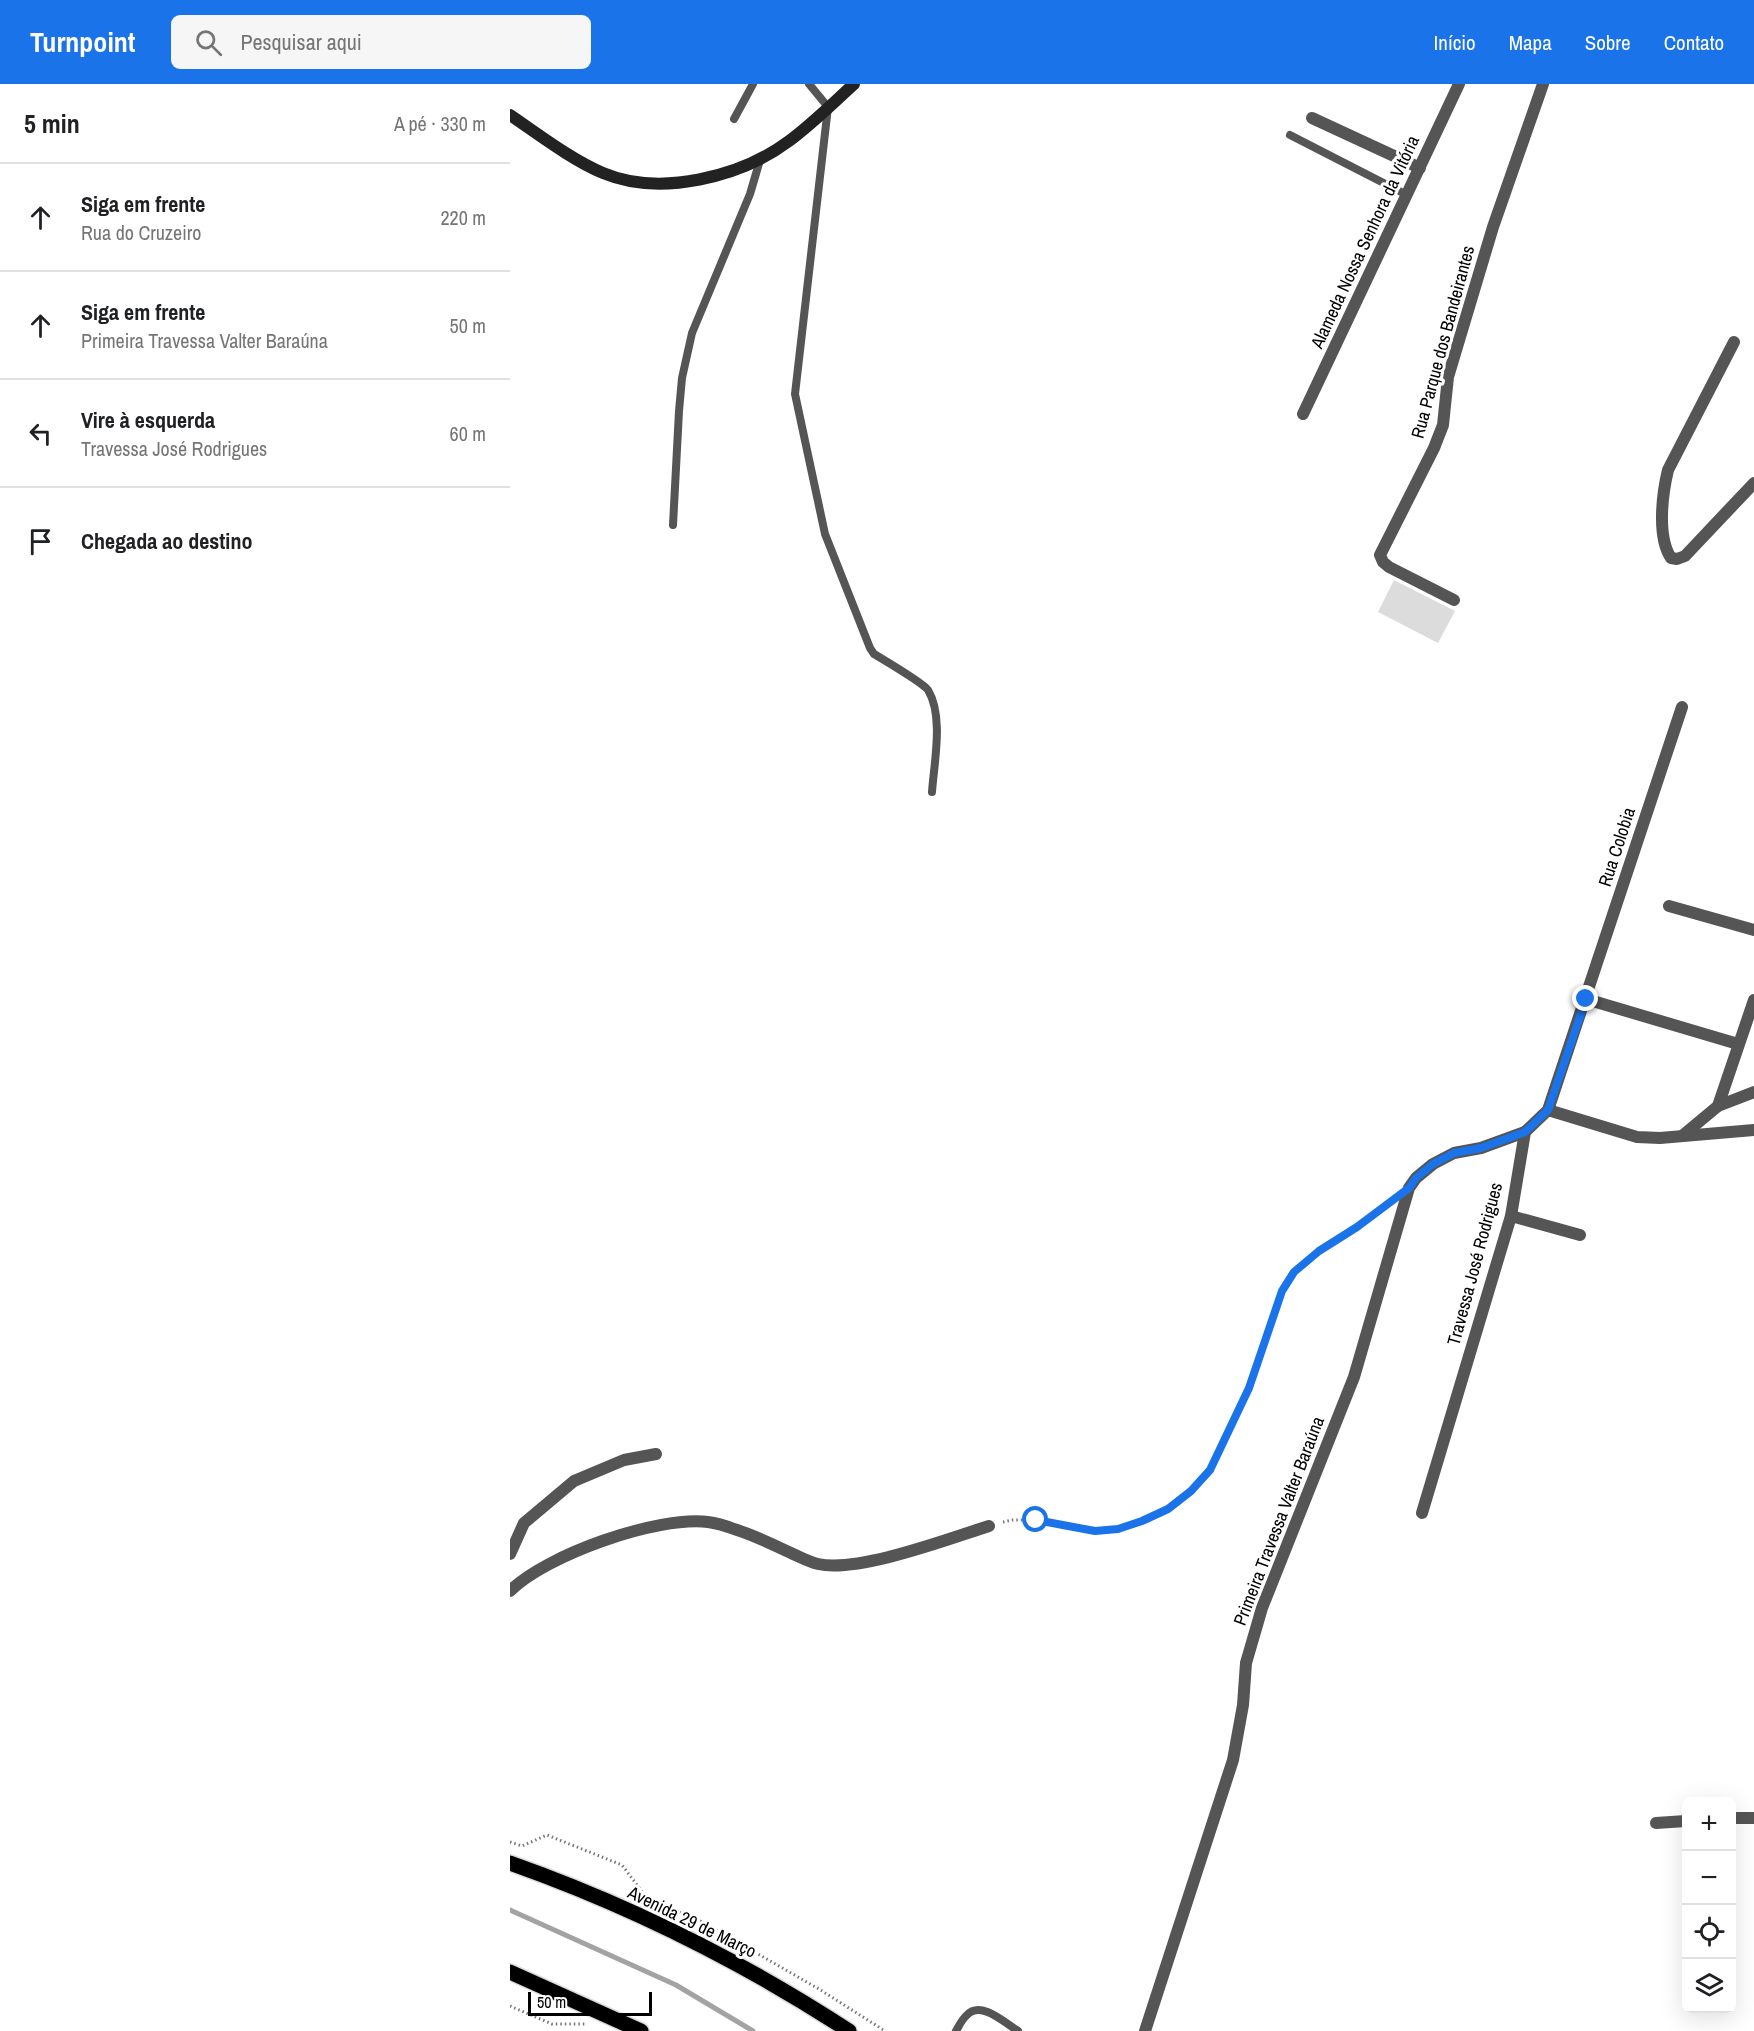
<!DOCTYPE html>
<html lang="pt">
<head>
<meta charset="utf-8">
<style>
  body { margin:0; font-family:"Archivo Narrow",sans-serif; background:#f6f6f6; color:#202124 }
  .controls { position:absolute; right:18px; bottom:18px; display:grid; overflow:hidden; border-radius:9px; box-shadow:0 6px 24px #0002 }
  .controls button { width:54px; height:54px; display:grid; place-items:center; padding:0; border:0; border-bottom:2px solid #e0e0e0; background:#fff; color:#202124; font:30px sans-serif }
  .scale { position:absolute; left:18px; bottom:15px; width:124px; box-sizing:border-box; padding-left:6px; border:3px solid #000; border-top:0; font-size:16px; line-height:21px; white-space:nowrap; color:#000; -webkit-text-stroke:4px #fff; paint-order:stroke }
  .stop { position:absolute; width:18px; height:18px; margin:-14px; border:4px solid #1a73e8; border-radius:50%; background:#fff }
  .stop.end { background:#1a73e8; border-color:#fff; box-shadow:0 2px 6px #0008 }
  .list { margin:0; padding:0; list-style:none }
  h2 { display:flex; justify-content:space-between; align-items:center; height:78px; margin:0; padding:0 24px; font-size:26px }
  h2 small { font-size:20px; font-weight:400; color:#757577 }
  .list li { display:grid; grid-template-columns:39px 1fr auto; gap:18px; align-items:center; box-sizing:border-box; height:108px; padding:0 24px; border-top:2px solid #e0e0e0 }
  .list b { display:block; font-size:22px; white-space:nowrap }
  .list p { margin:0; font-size:20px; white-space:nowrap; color:#757577 }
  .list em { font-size:20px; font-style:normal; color:#757577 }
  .icon { flex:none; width:33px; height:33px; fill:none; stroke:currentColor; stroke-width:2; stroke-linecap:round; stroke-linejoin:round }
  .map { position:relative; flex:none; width:1244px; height:1947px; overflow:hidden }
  header { display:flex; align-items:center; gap:36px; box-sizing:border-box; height:84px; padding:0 30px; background:#1a73e8; color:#fff }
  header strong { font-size:28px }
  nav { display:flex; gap:33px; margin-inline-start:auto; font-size:21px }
  .search { width:420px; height:54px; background:#f6f6f6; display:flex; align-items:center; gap:15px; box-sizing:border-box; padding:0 21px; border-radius:9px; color:#757577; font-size:22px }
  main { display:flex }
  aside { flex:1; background:#fff }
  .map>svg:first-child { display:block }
  .green { fill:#dcdcdc }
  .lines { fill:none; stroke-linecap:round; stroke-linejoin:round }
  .stream { stroke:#a3a3a3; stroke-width:5 }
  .primary-casing { stroke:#dbdbdb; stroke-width:18 }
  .path { stroke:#777; stroke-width:3; stroke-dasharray:1.5 3; stroke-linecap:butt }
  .lane { stroke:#555; stroke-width:8 }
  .street { stroke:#555; stroke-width:12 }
  .secondary { stroke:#222; stroke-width:12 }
  .primary { stroke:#000; stroke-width:15 }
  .route { stroke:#1a73e8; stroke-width:8 }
  .labels { text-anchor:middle; stroke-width:6; stroke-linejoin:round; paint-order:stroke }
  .street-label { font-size:18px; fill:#000; stroke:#fff }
</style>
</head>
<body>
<header>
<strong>Turnpoint</strong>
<div class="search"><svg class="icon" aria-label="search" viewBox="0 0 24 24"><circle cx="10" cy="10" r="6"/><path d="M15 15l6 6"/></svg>Pesquisar aqui</div>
<nav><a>Início</a><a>Mapa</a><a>Sobre</a><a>Contato</a></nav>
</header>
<main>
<aside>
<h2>5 min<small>A pé · 330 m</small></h2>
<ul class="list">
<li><svg class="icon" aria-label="ahead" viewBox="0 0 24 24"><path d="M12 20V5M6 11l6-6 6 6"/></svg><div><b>Siga em frente</b><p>Rua do Cruzeiro</p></div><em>220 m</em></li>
<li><svg class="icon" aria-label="ahead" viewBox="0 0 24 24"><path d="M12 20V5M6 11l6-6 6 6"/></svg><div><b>Siga em frente</b><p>Primeira Travessa Valter Baraúna</p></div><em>50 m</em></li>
<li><svg class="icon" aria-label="left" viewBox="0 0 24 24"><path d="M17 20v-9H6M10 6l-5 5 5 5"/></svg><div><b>Vire à esquerda</b><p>Travessa José Rodrigues</p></div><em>60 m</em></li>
<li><svg class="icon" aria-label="arrive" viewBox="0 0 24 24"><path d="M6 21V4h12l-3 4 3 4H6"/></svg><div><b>Chegada ao destino</b></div></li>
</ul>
</aside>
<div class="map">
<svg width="1244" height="1947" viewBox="0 0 1244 1947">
  <rect width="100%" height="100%" fill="#fff"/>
  <polygon class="green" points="884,496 945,527 928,559 868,528"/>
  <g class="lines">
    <polyline class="stream" points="0,1826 166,1901 243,1947"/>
    <g class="primary-casing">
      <g id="primary">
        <path d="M0,1779C119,1821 233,1878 339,1947"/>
        <polyline points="0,1888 131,1947"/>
      </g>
    </g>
    <g class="path">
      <polyline points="493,1438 502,1436 526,1436 585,1447 608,1445 632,1438 658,1425 681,1407 700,1386 739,1303 772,1207 784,1188 809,1167 880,1117"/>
      <polyline points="0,1758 12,1762 37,1751 112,1781 139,1817 187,1835 309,1905 375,1947"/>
      <polyline points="0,1922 42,1940 76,1940"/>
    </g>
    <g class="lane">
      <path d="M299,0L318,23L285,310L315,450L360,564L364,570C374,576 413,599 418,606C434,632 424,679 422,708"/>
      <polyline points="224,35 243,0"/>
      <polyline points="780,51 897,111"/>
      <polyline points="163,441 169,327 172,294 182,249 240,110 250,76"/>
      <path d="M446,1947C449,1942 452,1935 457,1931C471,1916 495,1939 508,1947"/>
    </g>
    <g class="street">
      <polyline points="802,34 910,84"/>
      <path d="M1224,258L1158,386C1152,411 1147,453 1161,474L1167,475L1175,472L1244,399"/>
      <polyline points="793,330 949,0"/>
      <polyline points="944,516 879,483 873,478 870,471 924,364 933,341 938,293 983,143 1033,0"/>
      <polyline points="1159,822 1244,846"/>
      <polyline points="1076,915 1228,960"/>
      <polyline points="1208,1022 1244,1008"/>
      <polyline points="1038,1026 1127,1053 1150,1054 1244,1046"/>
      <polyline points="1172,1052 1208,1022 1244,916"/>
      <polyline points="1001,1132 1070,1151"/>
      <polyline points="912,1429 1001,1132 1015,1048 1038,1026 1172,623"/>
      <polyline points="0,1470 14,1439 64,1397 114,1376 146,1370"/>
      <path d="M0,1507C36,1471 146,1432 198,1438C206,1439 216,1442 224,1445C244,1451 264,1461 283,1470C290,1473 299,1478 308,1480C348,1489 438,1455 479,1442"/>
      <polyline points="1222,1734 1244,1734"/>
      <polyline points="1146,1739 1176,1737"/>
      <polyline points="635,1947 723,1676 733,1621 736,1579 752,1524 844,1293 899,1104 906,1094 923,1080 944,1069 971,1064 1015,1048"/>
    </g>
    <path class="secondary" d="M0,31C28,50 62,76 93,89C150,113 231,93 279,57C302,40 323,19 344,0"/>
    <use href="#primary" class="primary"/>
  </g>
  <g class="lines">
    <polyline class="route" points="526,1436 585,1447 608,1445 632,1437 658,1425 681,1407 700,1386 739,1304 772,1207 784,1188 809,1167 847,1143 899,1104 906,1094 923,1080 944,1069 971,1064 1015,1048 1038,1026 1076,915"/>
  </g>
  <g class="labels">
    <g class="street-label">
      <text transform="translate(855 158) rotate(-65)" y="6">Alameda Nossa Senhora da Vitória</text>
      <text transform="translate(933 258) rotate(-75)" y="6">Rua Parque dos Bandeirantes</text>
      <text transform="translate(1107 763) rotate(-72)" y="6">Rua Colobia</text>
      <text transform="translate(965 1180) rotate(-75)" y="6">Travessa José Rodrigues</text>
      <text transform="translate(769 1437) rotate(-69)" y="6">Primeira Travessa Valter Baraúna</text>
      <text transform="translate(182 1838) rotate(26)" y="6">Avenida 29 de Março</text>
    </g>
  </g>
</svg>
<div class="controls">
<button>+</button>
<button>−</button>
<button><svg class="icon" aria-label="locate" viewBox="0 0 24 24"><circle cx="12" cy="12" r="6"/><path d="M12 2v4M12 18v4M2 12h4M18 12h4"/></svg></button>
<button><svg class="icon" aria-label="layers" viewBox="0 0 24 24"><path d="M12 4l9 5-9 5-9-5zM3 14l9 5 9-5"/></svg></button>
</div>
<div class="scale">50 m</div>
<div class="stop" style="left:526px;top:1436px"></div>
<div class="stop end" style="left:1076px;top:915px"></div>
</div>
</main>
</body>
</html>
